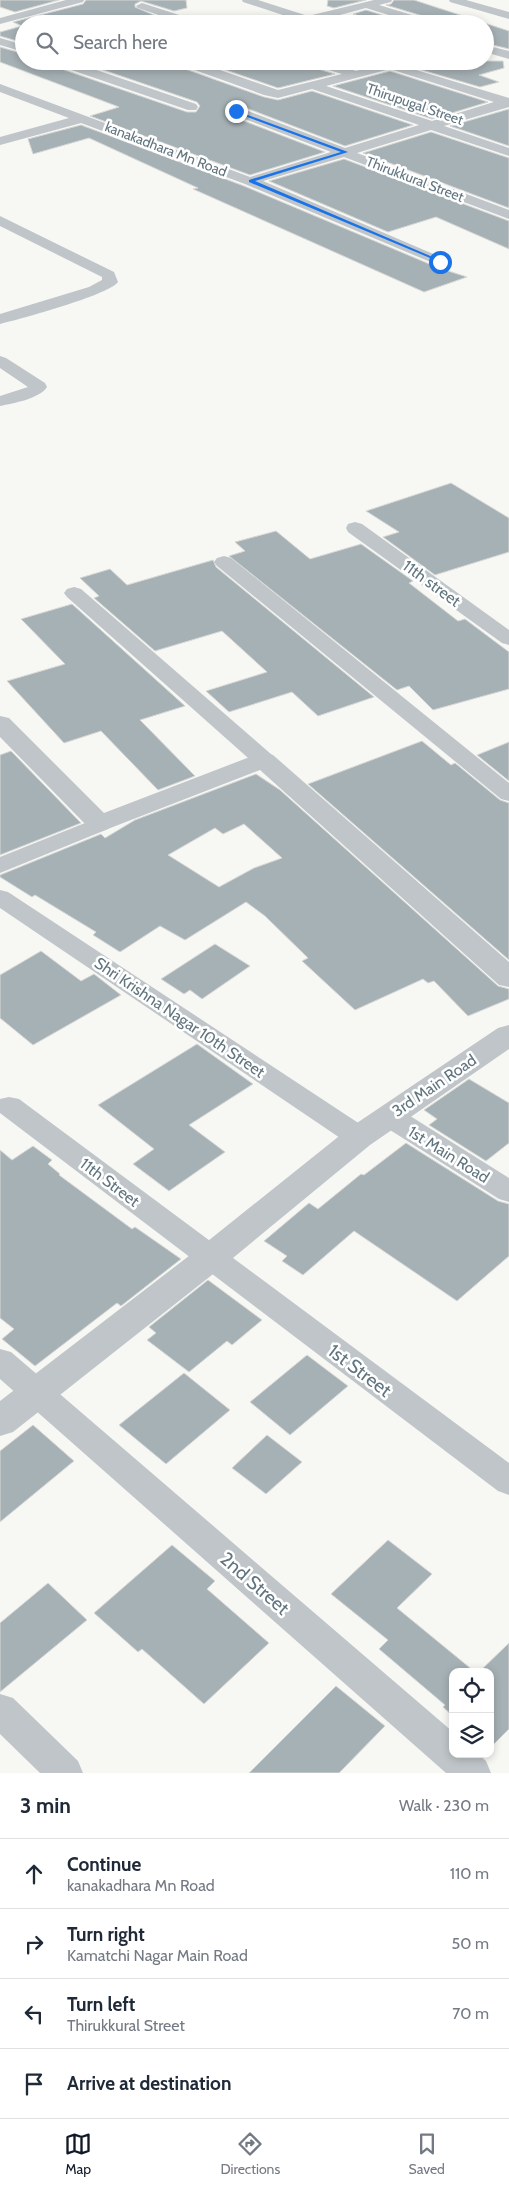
<!DOCTYPE html>
<html lang="en">
<head>
<meta charset="utf-8">
<style>
  body { margin:0; font-family:Cabin,sans-serif; background:#f6f6f7; color:#1f2937 }
  .controls { position:absolute; right:15px; bottom:15px; display:grid; overflow:hidden; border-radius:10px; box-shadow:0 2px 8px #0003 }
  .controls button { width:45px; height:45px; display:grid; place-items:center; padding:0; border:0; border-bottom:1px solid #e0e1e3; background:#fff; color:#1f2937; font:25px sans-serif }
  .stop { position:absolute; width:15px; height:15px; margin:-11px; border:4px solid #1a73e8; border-radius:50%; background:#fff }
  .stop.end { background:#1a73e8; border-color:#fff; box-shadow:0 1px 5px #0008 }
  .list { margin:0; padding:0; list-style:none }
  h2 { display:flex; justify-content:space-between; align-items:center; height:65px; margin:0; padding:0 20px; font-size:21px }
  h2 small { font-size:16px; font-weight:400; color:#747a83 }
  .list li { display:grid; grid-template-columns:32px 1fr auto; gap:15px; align-items:center; box-sizing:border-box; height:70px; padding:0 20px; border-top:1px solid #e0e1e3 }
  .list b { display:block; font-size:19px; white-space:nowrap }
  .list p { margin:0; font-size:16px; white-space:nowrap; color:#747a83 }
  .list em { font-size:16px; font-style:normal; color:#747a83 }
  .icon { flex:none; width:28px; height:28px; fill:none; stroke:currentColor; stroke-width:2; stroke-linecap:round; stroke-linejoin:round }
  .map { position:relative; flex:none; width:509px; height:1773px; overflow:hidden }
  .search { position:absolute; background:#fff; box-shadow:0 2px 8px #0003; left:15px; right:15px; top:15px; height:55px; display:flex; align-items:center; gap:12px; box-sizing:border-box; padding:0 18px; border-radius:28px; color:#747a83; font-size:19px }
  .sheet { height:345px; background:#fff }
  nav { display:flex; justify-content:space-around; align-items:center; box-sizing:border-box; height:70px; border-top:1px solid #e0e1e3; background:#fff; font-size:14px; color:#747a83 }
  nav a { display:grid; justify-items:center; gap:2px }
  nav .on { color:#111827 }
  .map>svg:first-child { display:block }
  .building { fill:#a6b1b5; stroke:#d8d8d6; fill-rule:evenodd }
  .lines { fill:none; stroke-linecap:round; stroke-linejoin:round }
  .minor { fill:#bfc5c8; fill-rule:evenodd }
  .tertiary { fill:#bfc5c8; fill-rule:evenodd }
  .route { fill:#1a73e8 }
  .labels { text-anchor:middle; stroke-width:5; stroke-linejoin:round; paint-order:stroke }
  .far-street-label { font-size:14px; fill:#61757f; stroke:#fff }
  .street-label { font-size:16px; fill:#61757f; stroke:#fff }
  .near-street-label { font-size:19px; fill:#61757f; stroke:#fff }
</style>
</head>
<body>
<div class="map">
<svg width="509" height="1773" viewBox="0 0 509 1773">
  <rect width="100%" height="100%" fill="#f7f7f4"/>
  <g class="building">
    <polygon points="0,0 59,0 15,12 0,7"/>
    <polygon points="86,0 186,0 187,8 174,11 141,1 135,4 135,7 156,16 131,24 24,24 24,43 0,36 0,32 22,26 13,22 83,4"/>
    <polygon points="328,0 366,0 334,8 327,6"/>
    <polygon points="394,0 414,0 509,31 509,49 485,43 485,24 438,24 436,20 386,5 391,4"/>
    <polygon points="366,10 411,24 386,24 353,14"/>
    <polygon points="0,47 24,54 24,61 50,61 53,66 187,112 196,112 200,106 197,102 77,61 174,61 177,66 264,97 278,100 312,91 413,125 345,146 241,106 232,106 228,110 231,116 325,152 250,175 90,116 119,107 0,62"/>
    <polygon points="200,61 305,61 308,66 335,74 278,88"/>
    <polygon points="333,61 385,61 356,69"/>
    <polygon points="416,61 503,61 504,68 479,75 499,82 480,87 408,66"/>
    <polygon points="390,71 488,102 432,119 333,86"/>
    <polygon points="509,109 509,146 450,126"/>
    <polygon points="81,125 244,186 439,268 467,277 424,292 193,189 198,188 89,138 33,154 28,139"/>
    <polygon points="431,132 509,158 509,208 363,153"/>
    <polygon points="344,159 509,221 509,249 436,217 388,232 269,181"/>
    <polygon points="451,483 509,518 509,552 435,575 383,537 399,532 366,511"/>
    <polygon points="276,531 310,559 361,544 413,581 409,583 458,621 465,619 509,652 509,689 433,710 409,686 397,690 229,556 245,551 235,542"/>
    <polygon points="213,560 216,567 374,697 318,716 292,692 229,712 206,691 267,672 222,631 155,651 94,598 99,596 80,578 110,569 127,585"/>
    <polygon points="72,604 185,706 140,720 195,776 158,790 101,731 64,743 7,681 65,664 21,619"/>
    <polygon points="422,741 451,765 455,763 500,800 509,803 509,960 308,784"/>
    <polygon points="509,742 509,781 477,755"/>
    <polygon points="11,751 81,823 0,855 0,755"/>
    <path d="M256,774L280,790L498,986L509,989V999L468,1016L434,981L428,983L423,979L355,1010L302,961L308,958L265,916L246,902L185,940L160,926L120,952L93,935L96,932L35,895L32,897L0,877V875L101,834L105,838L135,820ZM244,824L282,858L254,868L219,887L168,855L215,828L223,834Z"/>
    <polygon points="215,944 250,966 202,999 190,990 184,994 161,979"/>
    <polygon points="41,951 81,981 94,974 121,995 33,1045 0,1018 0,975"/>
    <polygon points="197,1044 253,1084 189,1125 225,1152 169,1191 133,1164 154,1149 98,1105"/>
    <polygon points="469,1079 509,1103 509,1143 486,1161 429,1125 437,1119 424,1110"/>
    <polygon points="406,1143 498,1201 509,1204 509,1256 457,1301 354,1231 303,1275 282,1261 287,1256 264,1241 309,1203 318,1209 361,1174 364,1175"/>
    <polygon points="33,1146 52,1160 48,1164 60,1174 59,1175 132,1229 135,1227 181,1259 121,1306 117,1303 35,1366 2,1339 14,1329 0,1318 0,1150 12,1160"/>
    <polygon points="208,1280 262,1320 232,1345 227,1341 189,1372 147,1340 156,1333 149,1327"/>
    <polygon points="307,1355 348,1386 290,1435 250,1402"/>
    <polygon points="184,1373 230,1410 166,1464 119,1425"/>
    <polygon points="33,1425 74,1461 0,1522 0,1451"/>
    <polygon points="267,1435 302,1462 266,1494 232,1468"/>
    <polygon points="388,1540 432,1574 397,1608 475,1672 453,1672 453,1716 443,1707 445,1705 379,1649 388,1640 331,1594"/>
    <polygon points="172,1545 215,1581 207,1589 269,1643 204,1704 142,1649 138,1652 94,1613"/>
    <polygon points="48,1583 87,1620 0,1692 0,1623"/>
    <polygon points="509,1643 509,1729 490,1748 490,1672 479,1672"/>
    <polygon points="336,1686 385,1726 339,1773 249,1773"/>
  </g>
  <g class="lines">
    <g class="minor">
      <polygon points="66,0 84,0 83,2 0,24 0,18"/>
      <polygon points="242,0 258,0 308,16 374,0 392,0 391,2 379,5 435,22 436,24 418,24 366,8 310,23 284,24 295,19 243,2"/>
      <polygon points="449,0 466,0 509,12 509,19 450,2"/>
      <polygon points="142,3 201,22 202,24 185,24 138,8 136,6"/>
      <polygon points="0,38 24,45 24,52 0,45"/>
      <polygon points="485,45 509,51 509,59 485,52"/>
      <polygon points="52,61 70,61 196,104 198,107 196,110 188,110 54,64"/>
      <path d="M176,61H194L278,90L342,74L309,64L307,61H326L356,71L393,61H414L403,66L509,98V107L444,126L509,148V156L431,130L357,153L509,210V219L344,157L263,181L445,259L447,262L445,265L440,266L245,184L81,123L0,145V137L69,118L0,92V84L250,177L331,152L232,114L230,111L232,108H240L345,148L419,125L312,89L278,98L264,95L178,64ZM390,69L494,102L432,121L326,86Z"/>
      <path d="M0,216L114,272L118,282C109,295 20,319 0,324V314L89,287L102,280V277L0,226Z"/>
      <path d="M0,356L6,358L45,383L47,387C39,399 14,403 0,406V396L28,387L0,368Z"/>
      <polygon points="355,522 362,524 509,630 509,645 502,643 348,532 346,528 348,524"/>
      <polygon points="224,556 231,558 509,783 509,801 501,799 217,566 214,562 217,558"/>
      <polygon points="74,587 81,589 272,755 275,760 272,765 264,767 256,765 67,597 64,593 67,589"/>
      <polygon points="100,817 108,819 111,824 108,829 0,873 0,857"/>
      <polygon points="0,890 8,892 369,1130 373,1137 369,1144 359,1147 349,1144 0,908"/>
      <polygon points="9,1097 19,1099 509,1463 509,1495 498,1491 0,1113 0,1099"/>
      <polygon points="389,1107 399,1109 509,1178 509,1202 499,1199 379,1123 375,1116 379,1109"/>
      <polygon points="0,1349 11,1352 453,1732 453,1754 478,1754 486,1761 491,1773 446,1773 0,1379"/>
      <polygon points="0,1694 13,1698 78,1761 83,1773 40,1773 0,1734"/>
    </g>
    <g class="tertiary">
      <polygon points="0,716 9,718 104,813 255,755 264,752 273,755 509,962 509,987 499,985 260,770 100,832 91,830 0,737"/>
      <polygon points="509,1025 509,1049 370,1145 222,1267 13,1432 0,1436 0,1401 198,1249 348,1129 498,1028"/>
    </g>
  </g>
  <polygon class="route" points="234,110 348,152 255,181 442,261 442,263 249,182 249,180 341,152 234,112"/>
  <g class="labels">
    <g class="far-street-label">
      <text transform="translate(415 104) rotate(19)" y="5">Thirupugal Street</text>
      <text transform="translate(166 149) rotate(21)" y="5">kanakadhara Mn Road</text>
      <text transform="translate(415 179) rotate(21)" y="5">Thirukkural Street</text>
    </g>
    <g class="street-label">
      <text transform="translate(432 583) rotate(36)" y="6">11th street</text>
      <text transform="translate(180 1017) rotate(34)" y="6">Shri Krishna Nagar 10th Street</text>
      <text transform="translate(434 1085) rotate(-34)" y="6">3rd Main Road</text>
      <text transform="translate(449 1154) rotate(32)" y="6">1st Main Road</text>
      <text transform="translate(110 1182) rotate(37)" y="6">11th Street</text>
    </g>
    <g class="near-street-label">
      <text transform="translate(360 1370) rotate(37)" y="7">1st Street</text>
      <text transform="translate(255 1583) rotate(41)" y="7">2nd Street</text>
    </g>
  </g>
</svg>
<div class="controls">
<button><svg class="icon" aria-label="locate" viewBox="0 0 24 24"><circle cx="12" cy="12" r="6"/><path d="M12 2v4M12 18v4M2 12h4M18 12h4"/></svg></button>
<button><svg class="icon" aria-label="layers" viewBox="0 0 24 24"><path d="M12 4l9 5-9 5-9-5zM3 14l9 5 9-5"/></svg></button>
</div>
<div class="stop" style="left:440px;top:262px"></div>
<div class="stop end" style="left:236px;top:111px"></div>
<div class="search"><svg class="icon" aria-label="search" viewBox="0 0 24 24"><circle cx="10" cy="10" r="6"/><path d="M15 15l6 6"/></svg>Search here</div>
</div>
<section class="sheet">
<h2>3 min<small>Walk · 230 m</small></h2>
<ul class="list">
<li><svg class="icon" aria-label="ahead" viewBox="0 0 24 24"><path d="M12 20V5M6 11l6-6 6 6"/></svg><div><b>Continue</b><p>kanakadhara Mn Road</p></div><em>110 m</em></li>
<li><svg class="icon" aria-label="right" viewBox="0 0 24 24"><path d="M7 20v-9h11M14 6l5 5-5 5"/></svg><div><b>Turn right</b><p>Kamatchi Nagar Main Road</p></div><em>50 m</em></li>
<li><svg class="icon" aria-label="left" viewBox="0 0 24 24"><path d="M17 20v-9H6M10 6l-5 5 5 5"/></svg><div><b>Turn left</b><p>Thirukkural Street</p></div><em>70 m</em></li>
<li><svg class="icon" aria-label="arrive" viewBox="0 0 24 24"><path d="M6 21V4h12l-3 4 3 4H6"/></svg><div><b>Arrive at destination</b></div></li>
</ul>
</section>
<nav>
<a class="on"><svg class="icon" aria-label="map" viewBox="0 0 24 24"><path d="M3 6l6-2 6 2 6-2v14l-6 2-6-2-6 2zM9 4v14M15 6v14"/></svg>Map</a>
<a><svg class="icon" aria-label="directions" viewBox="0 0 24 24"><path d="M12 3l9 9-9 9-9-9zM9 14v-3h6M13 9l2 2-2 2"/></svg>Directions</a>
<a><svg class="icon" aria-label="saved" viewBox="0 0 24 24"><path d="M7 4h10v16l-5-4-5 4z"/></svg>Saved</a>
</nav>
</body>
</html>
